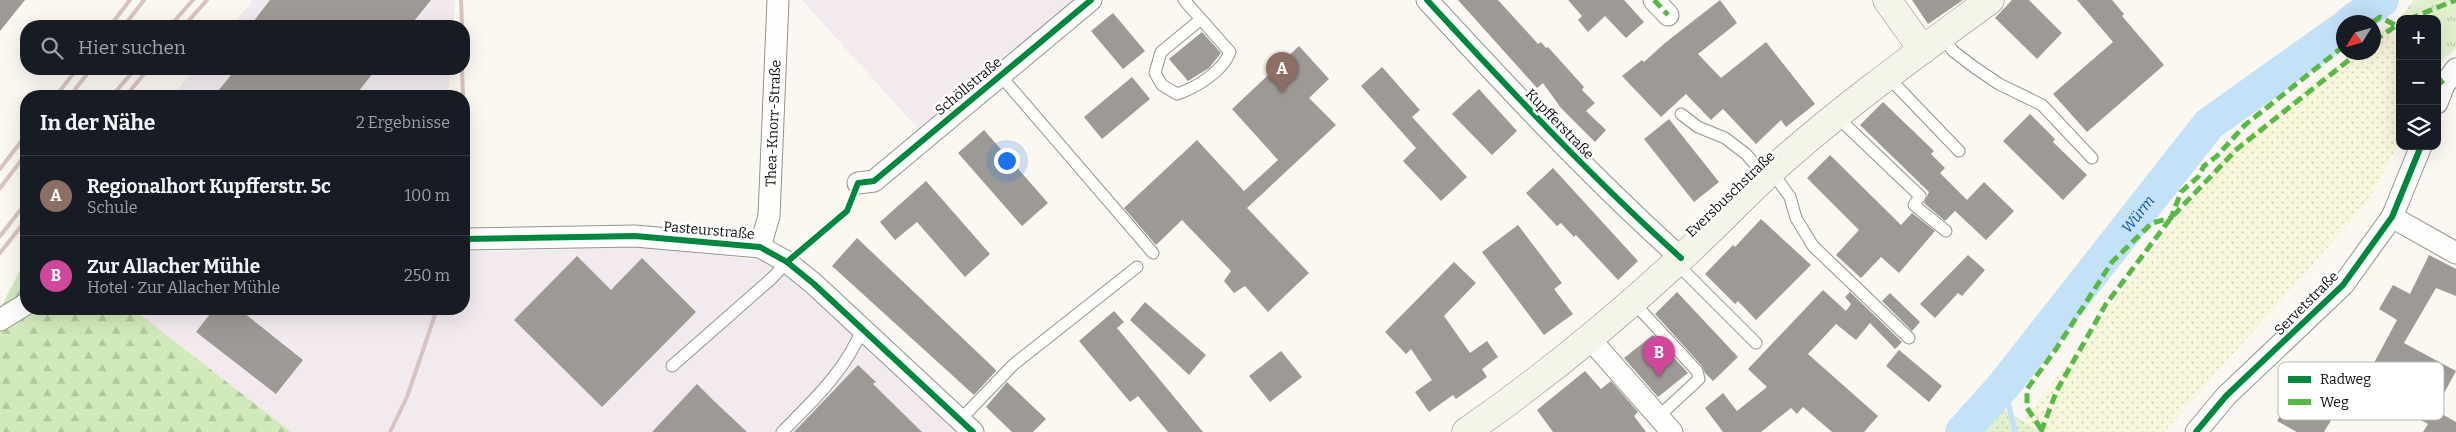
<!DOCTYPE html>
<html lang="de">
<head>
<meta charset="utf-8">
<style>
  body { margin:0; font-family:Bitter,serif; background:#20242c; color:#f1f3f6 }
  .controls { position:absolute; right:15px; top:15px; display:grid; overflow:hidden; border-radius:10px; box-shadow:0 5px 20px #0002 }
  .controls button { width:45px; height:45px; display:grid; place-items:center; padding:0; border:0; border-bottom:1px solid #363941; background:#171b24; color:#f1f3f6; font:25px sans-serif }
  .compass { position:absolute; left:2336px; top:15px; width:45px; height:45px; border-radius:50%; background:#171b24; box-shadow:0 5px 20px #0002; rotate:233deg }
  .you { position:absolute; left:1006px; top:160px; width:18px; height:18px; margin:-12px; border:4px solid #fff; border-radius:50%; background:#1a73e8; box-shadow:0 0 0 8px #1a73e833 }
  .badge { display:grid; place-items:center; width:32px; height:32px; border-radius:50%; background:#afb0b1; color:#fff; font-size:16px; font-weight:700 }
  .pin { position:absolute; translate:-50% -41px; filter:drop-shadow(0 1px 2px #0008) }
  .pin::after { content:''; position:absolute; top:26px; width:18px; height:15px; background:inherit; clip-path:polygon(0 0,100% 0,50% 100%) }
  .list { margin:0; padding:0; list-style:none }
  h2 { display:flex; justify-content:space-between; align-items:center; height:65px; margin:0; padding:0 20px; font-size:21px }
  h2 small { font-size:16px; font-weight:400; color:#9ea1a6 }
  .list li { display:grid; grid-template-columns:32px 1fr auto; gap:15px; align-items:center; box-sizing:border-box; height:80px; padding:0 20px; border-top:1px solid #363941 }
  .list b { display:block; font-size:19px; white-space:nowrap }
  .list p { margin:0; font-size:16px; white-space:nowrap; color:#9ea1a6 }
  .list em { font-size:16px; font-style:normal; color:#9ea1a6 }
  .icon { flex:none; width:28px; height:28px; fill:none; stroke:currentColor; stroke-width:2; stroke-linecap:round; stroke-linejoin:round }
  .map { position:relative; flex:none; width:2456px; height:432px; overflow:hidden }
  .search { position:absolute; background:#171b24; box-shadow:0 5px 20px #0002; left:20px; top:20px; width:450px; height:55px; display:flex; align-items:center; gap:12px; box-sizing:border-box; padding:0 18px; border-radius:20px; color:#9ea1a6; font-size:19px }
  .panel { position:absolute; background:#171b24; box-shadow:0 5px 20px #0002; left:20px; top:90px; width:450px; height:225px; border-radius:20px }
  .map>svg:first-child { display:block }
  .industrial { fill:#f2eaee }
  .farmland { fill:url(#farmland-dots) }
  .grass { fill:url(#grass-tufts) }
  .forest { fill:url(#forest-firs) }
  .park { fill:url(#park-dots) }
  .lines { fill:none; stroke-linecap:round; stroke-linejoin:round }
  .stream { stroke:#c3e2f7; stroke-width:5.5 }
  .river { stroke:#c3e2f7; stroke-width:34 }
  .building { fill:#9d9a96 }
  .lane-casing { stroke:#93928f; stroke-width:13 }
  .street-casing { stroke:#93928f; stroke-width:23 }
  .secondary-casing { stroke:#8a8985; stroke-width:29 }
  .lane { stroke:#fefefd; stroke-width:11 }
  .street { stroke:#fefefd; stroke-width:21 }
  .secondary { stroke:#f4f4e8; stroke-width:28 }
  .rail { stroke:#d8c3c2; stroke-width:4 }
  .quiet { stroke:#58b947; stroke-width:5; stroke-dasharray:10 5; stroke-linecap:butt }
  .cycleway-casing { stroke:#fff; stroke-width:9 }
  .cycleway { stroke:#00873e; stroke-width:6 }
  .labels { text-anchor:middle; stroke-width:5; stroke-linejoin:round; paint-order:stroke }
  .street-label { font-size:14px; fill:#0c0c0c; stroke:#fff }
  .water-label { font-size:15px; font-style:italic; fill:#0d5ba6; stroke:#fff }
  .key { fill:#fff; stroke:#b6b6b6; stroke-width:1 }
  .key-label { font-size:14px; fill:#0c0c0c }
</style>
</head>
<body>
<div class="map">
<svg width="2456" height="432" viewBox="0 0 2456 432">
  <defs>
    <pattern id="farmland-dots" width="8" height="8" patternUnits="userSpaceOnUse" patternTransform="scale(1.25)"><rect width="8" height="8" fill="#f8f6db"/><path d="M2 2h.1M6 6h.1" fill="none" stroke="#d3d2bb" stroke-width="1.8" stroke-linecap="round"/></pattern>
    <pattern id="grass-tufts" width="24" height="20" patternUnits="userSpaceOnUse" patternTransform="scale(1.25)"><rect width="24" height="20" fill="#e1f1ce"/><path d="M3 7l-1-3M5 7V3M7 7l1-3M15 17l-1-3M17 17v-4M19 17l1-3" fill="none" stroke="#c0cdb0"/></pattern>
    <pattern id="forest-firs" width="22" height="20" patternUnits="userSpaceOnUse" patternTransform="scale(1.25)"><rect width="22" height="20" fill="#d1eabb"/><path d="M5 1l3.5 6h-7zM16 11l3.5 6h-7z" fill="#b2c8a0"/></pattern>
    <pattern id="park-dots" width="8" height="8" patternUnits="userSpaceOnUse" patternTransform="scale(1.25)"><rect width="8" height="8" fill="#e1f1ce"/><path d="M2 2h.1M6 6h.1" fill="none" stroke="#c0cdb0" stroke-width="1.8" stroke-linecap="round"/></pattern>
  </defs>
  <rect width="100%" height="100%" fill="#faf8f0"/>
  <g class="industrial">
    <polygon points="253,0 455,0 453,26 231,26"/>
    <polygon points="802,0 1080,0 919,130"/>
    <polygon points="195,69 451,69 447,96 172,96"/>
    <polygon points="642,247 769,261 854,334 957,432 291,432 133,309 464,309 464,252"/>
  </g>
  <polygon class="farmland" points="2386,25 2400,43 2400,140 2366,204 2164,432 2040,432 2023,422 2227,152 2351,53 2374,52 2374,35"/>
  <polygon class="grass" points="2414,0 2456,0 2456,48 2437,65 2437,19 2400,19 2400,23 2398,21"/>
  <polygon class="forest" points="26,259 26,309 133,309 291,432 0,432 0,309"/>
  <polygon class="park" points="1995,404 2040,432 1969,432"/>
  <g class="lines">
    <polyline class="stream" points="2004,385 2015,432"/>
    <g class="river">
      <polyline points="2351,22 2382,0"/>
      <path id="s1" d="M1962,432L2004,385L2209,124L2344,28"/>
    </g>
  </g>
  <g class="building">
    <polygon points="0,0 25,0 0,31"/>
    <polygon points="270,0 431,0 410,26 250,26"/>
    <polygon points="1458,0 1498,0 1538,44 1541,42 1546,48 1548,47 1584,87 1582,90 1595,103 1586,111 1606,130 1595,142 1561,108 1543,83 1537,88"/>
    <polygon points="1568,0 1624,0 1644,22 1626,38 1605,16 1588,32 1578,20 1582,16"/>
    <polygon points="1720,0 1737,23 1698,54 1721,78 1766,42 1815,104 1786,127 1781,120 1756,144 1723,109 1711,120 1686,94 1661,117 1622,76 1642,60 1644,62 1665,43"/>
    <polygon points="1912,0 1963,0 1928,24"/>
    <polygon points="2012,0 2029,0 2062,33 2037,59 1995,18"/>
    <polygon points="2077,0 2112,0 2124,14 2122,16 2164,65 2087,132 2053,94 2113,42"/>
    <polygon points="1113,13 1145,51 1123,69 1091,31"/>
    <polygon points="1202,32 1221,53 1209,68 1188,81 1169,59"/>
    <polygon points="1299,46 1329,79 1309,98 1336,125 1247,208 1309,273 1268,312 1245,286 1234,293 1224,281 1231,271 1182,220 1156,245 1124,208 1197,140 1244,191 1278,160 1232,109"/>
    <polygon points="1382,67 1420,110 1412,117 1467,177 1441,201 1403,161 1416,148 1361,86"/>
    <polygon points="236,69 376,69 355,96 214,96"/>
    <polygon points="1132,77 1150,99 1102,139 1084,117"/>
    <polygon points="1479,89 1517,131 1492,155 1452,114"/>
    <polygon points="1883,102 1934,151 1931,154 1945,168 1940,173 1967,200 1984,182 2014,211 1986,240 1955,211 1945,221 1924,203 1929,192 1860,125"/>
    <polygon points="2030,114 2055,139 2053,142 2087,175 2063,200 2003,141"/>
    <polygon points="1669,119 1719,182 1694,202 1644,139"/>
    <polygon points="984,130 1048,203 1022,226 958,153"/>
    <polygon points="1830,155 1901,225 1912,213 1935,231 1899,273 1881,257 1861,278 1836,255 1859,230 1807,178"/>
    <polygon points="1553,168 1638,261 1618,280 1576,235 1574,237 1561,223 1557,226 1526,193"/>
    <polygon points="926,181 990,254 965,277 917,222 895,240 880,222"/>
    <polygon points="1761,219 1811,265 1756,320 1738,301 1735,304 1705,274 1733,245 1735,247"/>
    <polygon points="1518,225 1562,283 1554,289 1573,314 1544,335 1482,252"/>
    <polygon points="857,238 995,369 996,371 974,395 832,266"/>
    <polygon points="1968,255 1985,270 1962,296 1958,293 1935,318 1920,304"/>
    <polygon points="2429,255 2456,269 2456,296 2436,288 2404,343 2456,371 2435,410 2456,422 2456,432 2423,432 2428,424 2361,387 2397,320 2379,309 2393,285 2410,294"/>
    <polygon points="577,256 611,290 642,258 696,312 602,407 514,320"/>
    <polygon points="1454,262 1476,283 1444,316 1470,353 1487,341 1498,357 1482,369 1487,377 1456,399 1453,395 1429,412 1415,392 1432,380 1411,349 1406,354 1385,332"/>
    <polygon points="1823,290 1846,311 1851,304 1845,297 1850,292 1902,342 1895,349 1870,323 1856,340 1836,324 1808,354 1878,416 1864,432 1832,432 1803,407 1797,414 1791,408 1761,432 1723,432 1705,408 1723,393 1737,411 1767,387 1748,369"/>
    <polygon points="1677,292 1738,357 1713,381 1705,373 1702,366 1655,314"/>
    <polygon points="1890,293 1920,322 1912,331 1882,301"/>
    <polygon points="1145,302 1206,355 1189,375 1130,320"/>
    <polygon points="214,309 239,309 303,360 276,394 196,332"/>
    <polygon points="1114,311 1124,322 1117,328 1203,432 1168,432 1138,396 1130,402 1079,341"/>
    <polygon points="1653,335 1688,373 1658,397 1624,358"/>
    <polygon points="1899,350 1942,386 1929,402 1886,366"/>
    <polygon points="1281,351 1302,377 1270,402 1249,376"/>
    <polygon points="858,365 876,382 873,384 922,432 794,432"/>
    <polygon points="1585,371 1601,389 1611,381 1638,412 1634,416 1646,432 1553,432 1537,410"/>
    <polygon points="1007,382 1046,419 1033,432 1012,432 986,407"/>
    <polygon points="697,384 714,401 747,432 652,432"/>
    <polygon points="2293,394 2333,417 2324,432 2297,432 2277,421"/>
  </g>
  <g class="lines">
    <g class="lane-casing">
      <g id="lane">
        <path d="M1184,0L1230,52C1223,71 1196,88 1177,94L1162,85L1155,73L1161,52L1200,20"/>
        <polyline points="1942,36 1953,51 1974,67 1999,84 2042,105 2092,158"/>
        <polyline points="1000,75 1153,253"/>
        <polyline points="1887,76 1959,151"/>
        <polyline points="1681,114 1698,127 1725,138 1746,154 1766,177"/>
        <polyline points="1836,116 1920,196 1914,205 1946,231"/>
        <polyline points="1770,173 1780,183 1790,197 1796,218 1813,246 1909,338"/>
        <polyline points="1676,263 1756,343"/>
        <polyline points="1633,302 1697,371 1699,379 1659,416"/>
        <polyline points="672,366 771,279 787,262"/>
        <polyline points="960,420 1013,365 1137,267"/>
        <path d="M782,432C812,402 847,369 862,329"/>
      </g>
    </g>
    <g class="street-casing">
      <g id="street">
        <path d="M1427,0C1509,89 1591,177 1681,258"/>
        <polyline points="1654,0 1668,15"/>
        <polyline points="2437,103 2444,85 2456,69"/>
        <polyline points="858,183 874,181 1091,0"/>
        <polyline points="2392,217 2456,253"/>
        <polyline points="464,239 635,236 760,247 787,262 814,284 973,432"/>
        <path id="s2" d="M760,247L769,216L778,0"/>
        <polyline points="0,320 26,304"/>
        <polyline points="1590,339 1672,432"/>
        <polyline points="2196,432 2226,396 2343,285 2392,217 2421,146"/>
      </g>
    </g>
    <g class="secondary-casing">
      <g id="secondary">
        <polyline points="1887,0 1923,50"/>
        <path d="M1466,432C1542,379 1612,322 1680,259C1716,226 1750,189 1787,157C1851,101 1921,51 1990,0"/>
      </g>
    </g>
    <use href="#lane" class="lane"/>
    <use href="#street" class="street"/>
    <use href="#secondary" class="secondary"/>
    <g class="rail">
      <polyline points="461,0 462,26"/>
      <polyline points="110,26 130,0"/>
      <polyline points="124,26 144,0"/>
      <polyline points="170,26 193,0"/>
      <polyline points="184,26 207,0"/>
      <polyline points="462,69 463,96"/>
      <polyline points="56,96 77,69"/>
      <polyline points="70,96 91,69"/>
      <polyline points="112,96 135,69"/>
      <polyline points="126,96 148,69"/>
      <polyline points="0,169 26,135"/>
      <polyline points="0,188 26,154"/>
      <polyline points="0,236 26,203"/>
      <polyline points="0,253 26,220"/>
      <polyline points="390,432 407,397 437,309"/>
    </g>
    <g class="quiet">
      <polyline points="1654,0 1668,15"/>
      <polyline points="2409,19 2456,0"/>
      <polyline points="2373,22 2380,17 2395,25 2400,31"/>
      <polyline points="2374,41 2400,23"/>
      <polyline points="2437,76 2444,85"/>
      <polyline points="2041,429 2027,408 2027,389 2056,349 2112,262 2152,223 2171,218 2181,192 2198,177 2204,166 2217,156 2245,125 2344,46"/>
      <polyline points="2041,432 2057,390 2106,304 2171,218 2237,149 2359,52"/>
    </g>
    <g class="cycleway-casing">
      <g id="cycleway">
        <path d="M1427,0C1509,89 1591,177 1681,258"/>
        <polyline points="464,239 635,236 760,247 787,262 814,284 973,432"/>
        <polyline points="787,262 847,211 858,183 874,181 1091,0"/>
        <polyline points="2196,432 2226,396 2343,285 2392,217 2421,146"/>
      </g>
    </g>
    <use href="#cycleway" class="cycleway"/>
  </g>
  <g class="labels">
    <g class="street-label">
      <text transform="translate(968 86) rotate(-40)" y="5">Schöllstraße</text>
      <text dy="5" stroke="none"><textPath href="#s2" startOffset="125">Thea-Knorr-Straße</textPath></text>
      <text transform="translate(1560 124) rotate(46)" y="5">Kupfferstraße</text>
      <text transform="translate(1730 194) rotate(-44)" y="5">Eversbuschstraße</text>
      <text transform="translate(709 230) rotate(5)" y="5">Pasteurstraße</text>
      <text transform="translate(2306 303) rotate(-45)" y="5">Servetstraße</text>
    </g>
    <g class="water-label">
      <text dy="5" stroke="none"><textPath href="#s1" startOffset="280">Würm</textPath></text>
    </g>
  </g>
  <rect x="2278" y="362" width="166" height="58" rx="8" class="key"/>
  <rect x="2288" y="376" width="23" height="7" fill="#00873e"/>
  <rect x="2288" y="399" width="23" height="6" fill="#58b947"/>
  <g class="key-label">
    <text x="2320" y="384">Radweg</text>
    <text x="2320" y="407">Weg</text>
  </g>
</svg>
<div class="controls">
<button>+</button>
<button>−</button>
<button><svg class="icon" aria-label="layers" viewBox="0 0 24 24"><path d="M12 4l9 5-9 5-9-5zM3 14l9 5 9-5"/></svg></button>
</div>
<svg class="compass" viewBox="-18 -18 36 36"><path d="M0-13l5 13h-10z" fill="#e53935"/><path d="M0 13l5-13h-10z" fill="#9ea1a6"/></svg>
<div class="you"></div>
<div class="pin badge" style="left:1282px;top:93px;background:#8d6e63">A</div>
<div class="pin badge" style="left:1659px;top:377px;background:#d1479c">B</div>
<div class="search"><svg class="icon" aria-label="search" viewBox="0 0 24 24"><circle cx="10" cy="10" r="6"/><path d="M15 15l6 6"/></svg>Hier suchen</div>
<section class="panel">
<h2>In der Nähe<small>2 Ergebnisse</small></h2>
<ul class="list">
<li><span class="badge" style="background:#8d6e63">A</span><div><b>Regionalhort Kupfferstr. 5c</b><p>Schule</p></div><em>100 m</em></li>
<li><span class="badge" style="background:#d1479c">B</span><div><b>Zur Allacher Mühle</b><p>Hotel · Zur Allacher Mühle</p></div><em>250 m</em></li>
</ul>
</section>
</div>
</body>
</html>
